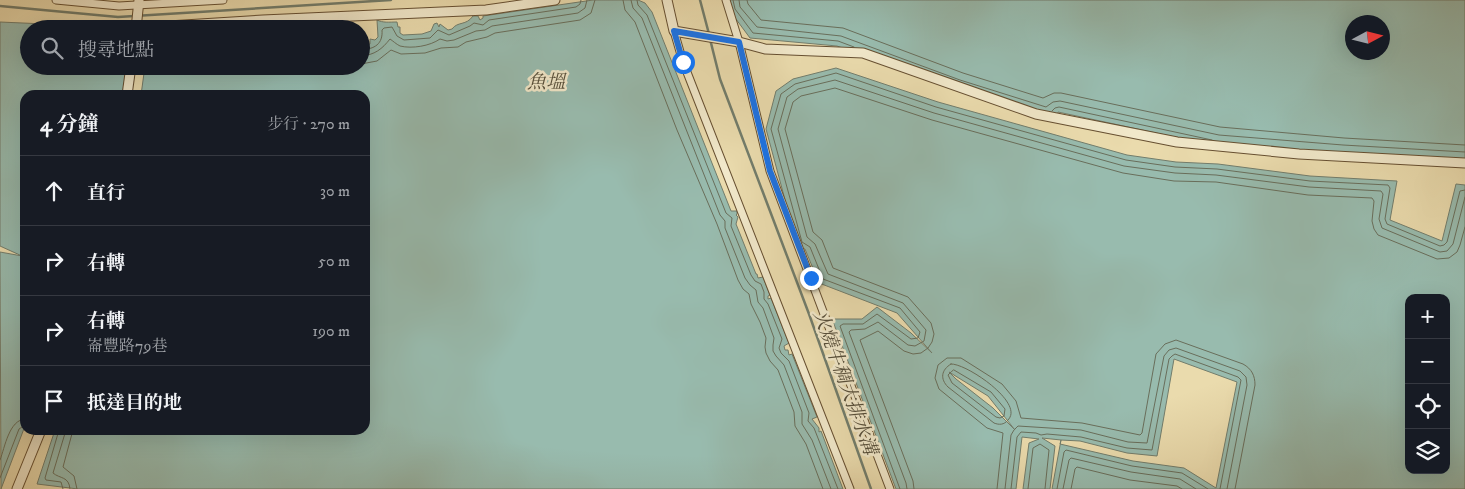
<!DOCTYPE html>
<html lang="zh-TW">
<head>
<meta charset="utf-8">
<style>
  body { margin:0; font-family:"IM FELL DW Pica","Noto Serif TC",serif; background:#20242c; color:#f1f3f6 }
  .controls { position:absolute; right:15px; bottom:15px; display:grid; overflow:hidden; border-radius:10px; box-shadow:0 5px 20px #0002 }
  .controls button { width:45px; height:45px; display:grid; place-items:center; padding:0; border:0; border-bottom:1px solid #363941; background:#171b24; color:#f1f3f6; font:25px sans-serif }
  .compass { position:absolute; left:1345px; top:15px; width:45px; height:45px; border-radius:50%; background:#171b24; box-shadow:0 5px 20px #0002; rotate:83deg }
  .stop { position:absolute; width:15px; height:15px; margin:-11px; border:4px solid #1a73e8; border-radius:50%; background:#fff }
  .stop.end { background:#1a73e8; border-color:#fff; box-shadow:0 1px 5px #0008 }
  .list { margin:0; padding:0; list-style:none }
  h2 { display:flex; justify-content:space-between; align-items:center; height:65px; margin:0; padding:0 20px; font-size:21px }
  h2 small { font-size:16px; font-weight:400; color:#9ea1a6 }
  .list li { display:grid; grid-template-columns:32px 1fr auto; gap:15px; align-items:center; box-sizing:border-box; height:70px; padding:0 20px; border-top:1px solid #363941 }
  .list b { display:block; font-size:19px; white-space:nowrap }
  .list p { margin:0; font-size:16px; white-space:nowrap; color:#9ea1a6 }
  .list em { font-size:16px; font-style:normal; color:#9ea1a6 }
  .icon { flex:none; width:28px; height:28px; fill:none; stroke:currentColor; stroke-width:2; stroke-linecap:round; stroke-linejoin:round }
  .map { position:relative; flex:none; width:1465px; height:489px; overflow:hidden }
  .search { position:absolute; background:#171b24; box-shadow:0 5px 20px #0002; left:20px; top:20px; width:350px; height:55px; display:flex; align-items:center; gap:12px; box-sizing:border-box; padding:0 18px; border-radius:28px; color:#9ea1a6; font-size:19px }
  .panel { position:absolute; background:#171b24; box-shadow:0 5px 20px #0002; left:20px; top:90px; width:350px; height:345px; border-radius:15px }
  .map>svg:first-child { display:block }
  .water { fill:#98bbae; stroke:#727d6c; fill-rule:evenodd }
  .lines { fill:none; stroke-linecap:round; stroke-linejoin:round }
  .shore { stroke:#696e5b; stroke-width:1 }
  .stream { stroke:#727d6c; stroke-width:2.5 }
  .minor-casing { stroke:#664f31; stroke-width:9 }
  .tertiary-casing { stroke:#664f31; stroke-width:11 }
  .minor { stroke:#f1e8ca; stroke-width:7 }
  .tertiary { stroke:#f1e8ca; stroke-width:9 }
  .route { stroke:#1a73e8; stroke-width:6 }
  .labels { text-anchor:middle; stroke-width:5; stroke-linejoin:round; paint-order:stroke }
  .water-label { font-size:19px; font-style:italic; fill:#564e3a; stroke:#f1e8ca }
</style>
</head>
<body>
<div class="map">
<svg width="1465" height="489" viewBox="0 0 1465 489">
  <rect width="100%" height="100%" fill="#eadbad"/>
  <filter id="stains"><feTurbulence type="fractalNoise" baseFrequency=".004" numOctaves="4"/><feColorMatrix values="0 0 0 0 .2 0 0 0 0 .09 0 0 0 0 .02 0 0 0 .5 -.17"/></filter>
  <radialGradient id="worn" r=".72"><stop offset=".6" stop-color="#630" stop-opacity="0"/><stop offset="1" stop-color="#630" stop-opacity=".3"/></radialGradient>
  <g class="water">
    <path d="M593,0H638L645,3L652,12L731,211H737V214L736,215L738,217L736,224L756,274H757L758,278L763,277L770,295L768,296V299L771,298L789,343L784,346L785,350H788L789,355L792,354L817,417L812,419L819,428V432L821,431L843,489H78L37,484L55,430H365V95H141L145,66H361V45L370,44V39L375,40L378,37L377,20C383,23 389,22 397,22L398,27H400V33L403,35L422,34L431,31L434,24L437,23L439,27L440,24L448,30L452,29C458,21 466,26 473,16H478L480,20L483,18V16Z"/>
    <path d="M728,0H1465V164L1217,146L1058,112L1056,121L957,90L837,46L750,38L730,11ZM1352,22H1382V52H1352Z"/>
    <polygon points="0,22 136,28 29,29 29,66 130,66 124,95 25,95 25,426 1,489 0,252 22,256 0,246"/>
    <path d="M836,68L938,102L1127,155L1176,162L1218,164L1310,176L1397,181L1390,220L1442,241L1456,184L1465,185V489H1052L1061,440L1042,438L1055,446L1050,489H1023L1029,443L1039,439L1022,437L1016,489H896L832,319H862L877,307L911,333L932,353L897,313L819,283L805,249L798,248L766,129L776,91L793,79ZM1409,298H1446V470H1409ZM1174,359L1237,382L1216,488L1184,468L1133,461L1060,444L1061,440L1080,441L1127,453L1157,456ZM949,372L988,396L1015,430L993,408L956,379Z"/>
  </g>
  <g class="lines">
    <g class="shore">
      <polyline points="623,0 625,10 635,22 677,130 717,224 738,280 743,289 749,294 751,304 760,322 766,338 765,347 766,353 770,361 778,370 794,412 795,426 806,444 823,489"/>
      <polyline points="631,0 633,8 642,18 720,215 725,221 725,228 745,278 750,285 756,290 758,302 763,308 774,338 773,345 773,351 776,356 784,365 802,412 802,424 812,440 831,489"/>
      <polyline points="637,0 638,5 647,15 726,213 732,218 731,226 751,275 755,281 761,284 764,292 764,299 768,304 782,339 779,348 781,353 789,361 809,413 808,421 814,428 838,489"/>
      <polyline points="733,0 735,9 753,33 838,41 854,47"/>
      <polyline points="739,0 740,7 757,27 841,36 960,80 1046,107 1053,102 1060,101 1219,135 1343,145 1465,152"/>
      <polyline points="747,0 748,4 761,20 843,28 963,73 1043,98 1054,93 1061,93 1220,127 1344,138 1465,145"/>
      <path d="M361,50C375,49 383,44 382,30L384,28L392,27L397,36L404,40L430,38L438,30L449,35L470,26L474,23L483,25L489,20L576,7L580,4L581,0"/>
      <path d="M361,56C375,55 382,49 390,39C393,41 396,44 400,46C412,49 430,46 440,39L447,41L454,40L476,31L485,30L492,26L578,13L585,8L587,0"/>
      <polyline points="361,64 377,61 391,50 401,54 425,53 441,48 458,47 466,42 487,37 495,33 580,20 591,13 595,0"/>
      <polyline points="1052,111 1055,108 1059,107 1212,140"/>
      <path d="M951,364C966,363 1025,403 1008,420C1004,425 999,425 994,423L948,387C940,379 941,370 951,364Z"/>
      <polygon points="954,370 991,392 1005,409 1004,416 1000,418 996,417 952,383 948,375 951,372"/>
      <polyline points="59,430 45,478 46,480 61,482 63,489"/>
      <path d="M66,430L53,473C60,479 69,476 70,489"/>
      <polyline points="73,430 63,467 74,476 77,489"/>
      <path d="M0,460C5,447 9,420 25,419"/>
      <polyline points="0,478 19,429 25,425"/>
      <polyline points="900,489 840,326 843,324 863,324 877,314 911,339 918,338 920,332 900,308 823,279 810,247 802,242 771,129 781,94 795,84 836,73 936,107 1126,160 1175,167 1217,169 1310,181 1388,185 1390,188 1385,219 1387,224 1440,246 1444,245 1447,242 1460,191 1465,190"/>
      <polyline points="907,489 906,483 849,332 851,330 865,329 878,322 908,345 915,346 924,341 926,330 903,303 828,274 815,244 807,237 778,129 787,97 798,89 835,80 934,113 1124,166 1175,173 1216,175 1309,187 1381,191 1383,194 1379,219 1382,228 1440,252 1447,251 1453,244 1465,197"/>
      <polyline points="914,489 913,481 860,340 878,331 904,351 913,354 921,353 928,348 932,342 934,334 931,323 908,297 833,268 822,240 813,232 785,129 793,102 801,96 835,88 932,120 1123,173 1174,181 1216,182 1308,195 1372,198 1374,201 1372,221 1374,229 1378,235 1437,259 1449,258 1457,252 1460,245 1465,227"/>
      <path d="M997,489L1003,433L987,428L939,389L935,378L938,365L947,358H961L1002,384L1016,401L1021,418L1082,423L1140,435L1142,433L1156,354L1165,344L1176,340L1243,364C1252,369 1255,376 1255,385L1235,489"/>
      <polyline points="1005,489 1011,435 1014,430 1018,426 1081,430 1128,442 1147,443 1164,356 1169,350 1176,348 1240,371 1246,377 1247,385 1227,489"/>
      <polyline points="1011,489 1017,437 1021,432 1036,433 1041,435 1047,434 1081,437 1127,448 1152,450 1169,359 1172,356 1175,354 1238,377 1241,380 1220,489"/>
      <polyline points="1028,489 1033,448 1040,444 1049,450 1045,489"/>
      <polyline points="1057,489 1064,452 1066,450 1132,466 1182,473 1208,489"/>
      <polyline points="1063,489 1069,460 1071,458 1131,472 1180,479 1196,489"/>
      <polyline points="1071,489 1075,469 1077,467 1130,480 1177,486 1182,489"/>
    </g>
    <g class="stream">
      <polyline points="700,0 709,34"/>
      <polyline points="0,6 118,17 391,0"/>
      <polyline points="710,39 720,79 809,314 871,489"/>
    </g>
    <g class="minor-casing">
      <g id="minor">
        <polyline points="56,0 119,6 223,0"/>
        <polyline points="726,0 739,42 770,171 890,489"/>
        <polyline points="674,31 683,62 850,489"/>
      </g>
    </g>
    <g class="tertiary-casing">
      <g id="tertiary">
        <polyline points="667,0 674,31 739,42 765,49 863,53 1036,114 1177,142 1299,154 1465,163"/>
        <polyline points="136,28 263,20 486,10 555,0"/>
        <polyline points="136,29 139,0"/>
        <polyline points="127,95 131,66"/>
        <polyline points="17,489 41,430"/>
      </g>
    </g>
    <use href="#minor" class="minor"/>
    <use href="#tertiary" class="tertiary"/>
  </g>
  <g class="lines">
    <polyline class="route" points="683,62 674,31 739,42 770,171 811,278"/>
  </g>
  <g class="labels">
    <g class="water-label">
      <text x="546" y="88">魚塭</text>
      <text transform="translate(846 382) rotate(70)" y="7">火燒牛稠大排水溝</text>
    </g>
  </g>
  <rect width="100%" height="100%" filter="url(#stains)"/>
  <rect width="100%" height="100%" fill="url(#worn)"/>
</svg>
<div class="controls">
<button>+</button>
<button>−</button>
<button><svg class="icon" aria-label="locate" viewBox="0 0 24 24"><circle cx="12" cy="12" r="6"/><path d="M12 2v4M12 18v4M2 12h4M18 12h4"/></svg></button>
<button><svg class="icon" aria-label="layers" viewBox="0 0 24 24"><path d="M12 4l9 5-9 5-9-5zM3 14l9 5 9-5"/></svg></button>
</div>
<svg class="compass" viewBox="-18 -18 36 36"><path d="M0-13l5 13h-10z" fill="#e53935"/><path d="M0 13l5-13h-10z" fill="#9ea1a6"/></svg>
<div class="stop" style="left:683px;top:62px"></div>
<div class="stop end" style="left:811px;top:278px"></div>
<div class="search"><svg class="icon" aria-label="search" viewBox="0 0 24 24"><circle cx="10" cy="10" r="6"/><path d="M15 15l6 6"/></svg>搜尋地點</div>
<section class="panel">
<h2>4 分鐘<small>步行 · 270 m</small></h2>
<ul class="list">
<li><svg class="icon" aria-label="ahead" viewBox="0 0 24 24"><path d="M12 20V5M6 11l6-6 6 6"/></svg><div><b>直行</b></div><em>30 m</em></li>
<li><svg class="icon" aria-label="right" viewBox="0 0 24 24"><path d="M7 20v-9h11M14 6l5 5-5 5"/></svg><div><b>右轉</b></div><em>50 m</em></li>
<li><svg class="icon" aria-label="right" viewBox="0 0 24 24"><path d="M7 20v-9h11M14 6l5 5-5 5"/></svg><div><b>右轉</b><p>崙豐路79巷</p></div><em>190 m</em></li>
<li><svg class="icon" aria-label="arrive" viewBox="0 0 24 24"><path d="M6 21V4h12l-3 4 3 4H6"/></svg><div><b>抵達目的地</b></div></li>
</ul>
</section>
</div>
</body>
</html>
